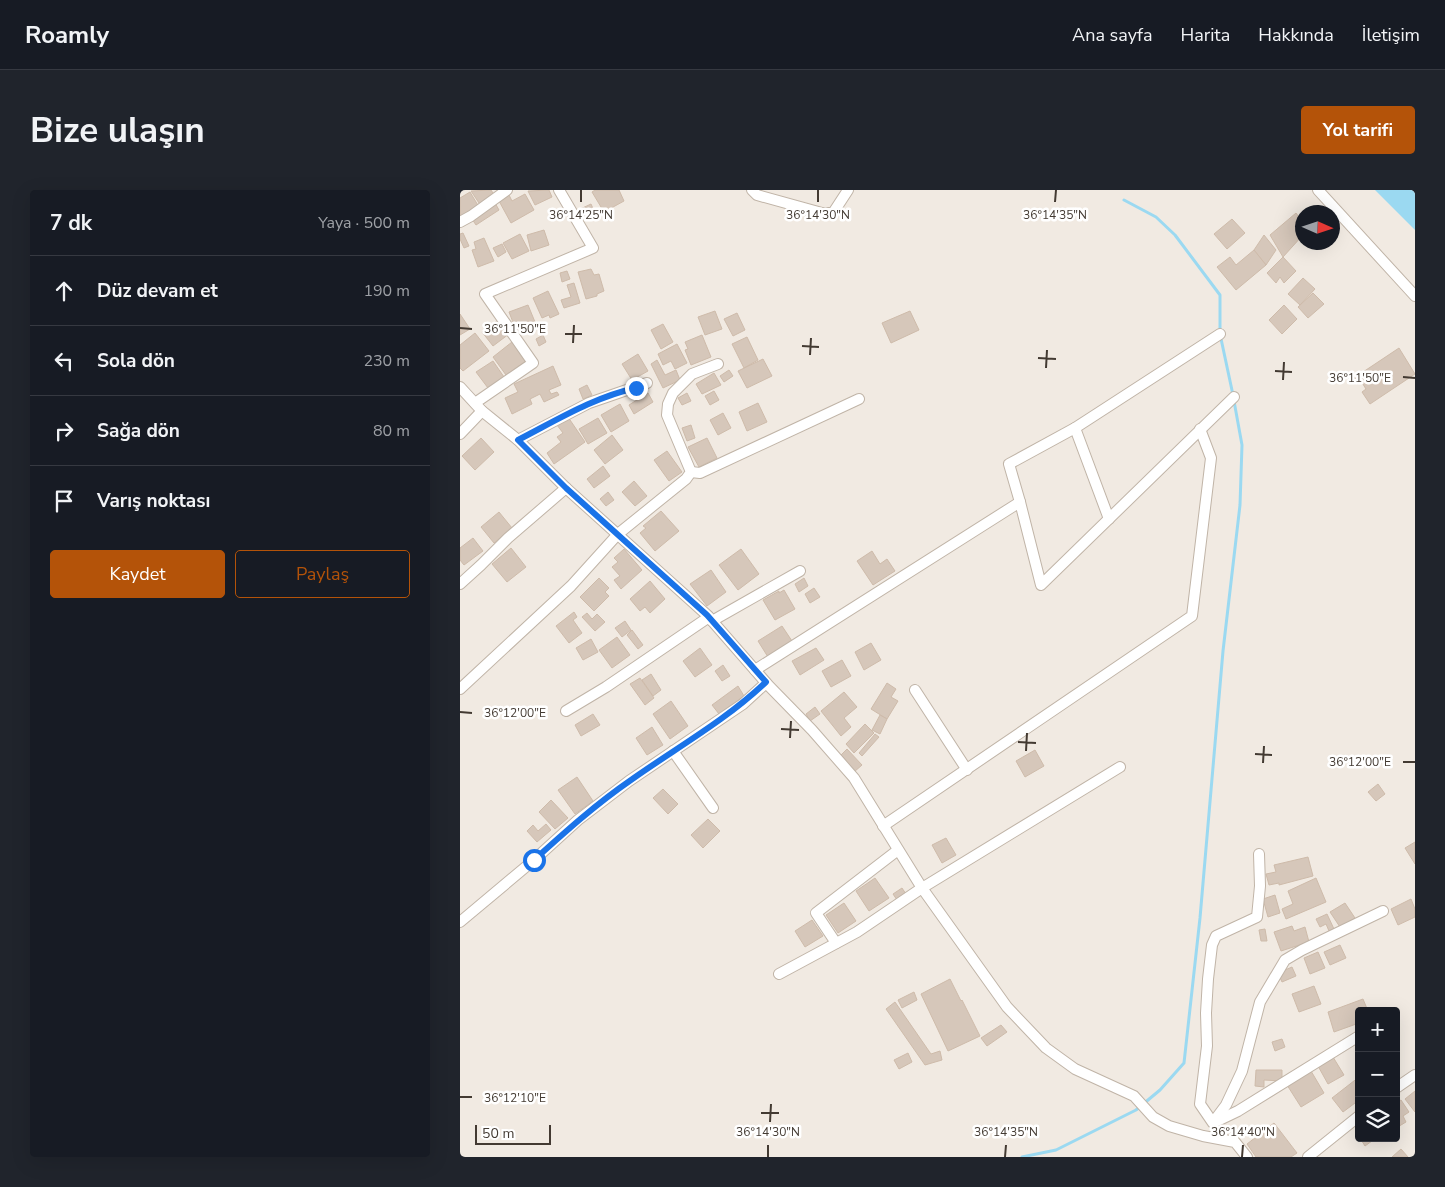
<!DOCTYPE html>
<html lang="tr">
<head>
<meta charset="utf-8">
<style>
  body { margin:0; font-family:"Nunito Sans",sans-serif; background:#20242c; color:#f1f3f6 }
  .controls { position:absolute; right:15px; bottom:15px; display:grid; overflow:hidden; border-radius:5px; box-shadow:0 5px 20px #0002 }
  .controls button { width:45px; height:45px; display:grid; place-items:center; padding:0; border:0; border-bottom:1px solid #363941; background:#171b24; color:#f1f3f6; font:25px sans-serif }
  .compass { position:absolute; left:835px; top:15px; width:45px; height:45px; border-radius:50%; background:#171b24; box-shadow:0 5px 20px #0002; rotate:93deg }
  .scale { position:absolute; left:15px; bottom:12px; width:76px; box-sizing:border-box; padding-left:5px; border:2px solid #433a32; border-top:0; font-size:14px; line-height:18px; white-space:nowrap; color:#433a32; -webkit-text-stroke:4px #fff; paint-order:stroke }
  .stop { position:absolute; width:15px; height:15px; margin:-11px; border:4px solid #1a73e8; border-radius:50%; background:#fff }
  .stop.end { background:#1a73e8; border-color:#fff; box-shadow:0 1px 5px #0008 }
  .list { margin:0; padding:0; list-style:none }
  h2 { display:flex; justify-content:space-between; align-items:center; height:65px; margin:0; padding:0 20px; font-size:21px }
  h2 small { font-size:16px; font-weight:400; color:#9ea1a6 }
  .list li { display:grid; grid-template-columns:32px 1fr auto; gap:15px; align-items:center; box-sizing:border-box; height:70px; padding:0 20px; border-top:1px solid #363941 }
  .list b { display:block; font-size:19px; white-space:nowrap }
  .list em { font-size:16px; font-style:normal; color:#9ea1a6 }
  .actions { display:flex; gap:10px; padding:15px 20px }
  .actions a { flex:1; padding:11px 0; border:1px solid #b45309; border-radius:5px; text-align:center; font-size:18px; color:#b45309 }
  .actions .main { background:#b45309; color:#fff }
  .icon { flex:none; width:28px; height:28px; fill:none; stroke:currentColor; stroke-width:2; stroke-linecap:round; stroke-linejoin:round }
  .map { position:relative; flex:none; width:955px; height:967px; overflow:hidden; border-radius:5px }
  header { display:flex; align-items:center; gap:30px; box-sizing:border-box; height:70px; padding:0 25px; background:#171b24; border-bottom:1px solid #363941 }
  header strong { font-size:24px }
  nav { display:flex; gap:28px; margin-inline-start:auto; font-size:18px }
  .intro { display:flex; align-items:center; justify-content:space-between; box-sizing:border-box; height:120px; padding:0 30px }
  h1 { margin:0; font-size:35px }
  .button { padding:12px 22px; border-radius:5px; background:#b45309; color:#fff; font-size:18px; font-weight:700 }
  main { display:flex; gap:30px; padding:0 30px }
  aside { flex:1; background:#171b24; border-radius:5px; box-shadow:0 5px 20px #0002 }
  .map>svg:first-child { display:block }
  .water { fill:#9bd9f1 }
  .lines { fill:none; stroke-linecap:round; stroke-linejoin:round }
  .stream { stroke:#9bd9f1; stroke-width:3 }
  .building { fill:#d6c7ba; stroke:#cebbaa }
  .minor-casing { stroke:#c0b4a7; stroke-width:12 }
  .minor { stroke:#fff; stroke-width:10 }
  .route { stroke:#1a73e8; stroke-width:6 }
  .ticks { fill:none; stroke:#433a32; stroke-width:2 }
  .ticks-label { font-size:12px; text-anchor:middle; fill:#433a32; stroke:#fff; stroke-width:5; stroke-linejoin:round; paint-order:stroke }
</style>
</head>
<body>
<header>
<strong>Roamly</strong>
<nav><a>Ana sayfa</a><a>Harita</a><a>Hakkında</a><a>İletişim</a></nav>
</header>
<div class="intro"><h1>Bize ulaşın</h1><a class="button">Yol tarifi</a></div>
<main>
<aside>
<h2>7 dk<small>Yaya · 500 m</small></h2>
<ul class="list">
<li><svg class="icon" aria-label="ahead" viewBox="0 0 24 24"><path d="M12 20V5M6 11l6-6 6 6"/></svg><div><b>Düz devam et</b></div><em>190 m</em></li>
<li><svg class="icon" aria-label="left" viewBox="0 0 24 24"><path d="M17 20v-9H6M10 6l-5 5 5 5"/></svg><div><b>Sola dön</b></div><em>230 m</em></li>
<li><svg class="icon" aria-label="right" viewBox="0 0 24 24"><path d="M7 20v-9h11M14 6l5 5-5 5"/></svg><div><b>Sağa dön</b></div><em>80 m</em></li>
<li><svg class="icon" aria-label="arrive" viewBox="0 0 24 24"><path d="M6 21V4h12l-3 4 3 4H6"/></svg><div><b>Varış noktası</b></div></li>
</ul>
<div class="actions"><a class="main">Kaydet</a><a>Paylaş</a></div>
</aside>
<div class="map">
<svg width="955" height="967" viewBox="0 0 955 967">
  <rect width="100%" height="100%" fill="#f1eae2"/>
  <polygon class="water" points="915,0 955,0 955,40"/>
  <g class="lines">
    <g class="stream">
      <polyline points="664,10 696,27 715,45 760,105 760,144 773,205"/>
      <polyline points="562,967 596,960 676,920 700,900 724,873 740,728 763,461 780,315 782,255 774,211"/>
    </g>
  </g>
  <g class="building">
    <polygon points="31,0 35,6 21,16 11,1"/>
    <polygon points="89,0 92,7 75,15 68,1"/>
    <polygon points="135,0 159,0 164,11 144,22 132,2"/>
    <polygon points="10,2 19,17 0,28 0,8"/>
    <polygon points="65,4 74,20 51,33 39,11 49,5 52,11"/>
    <polygon points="35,13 39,20 16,35 12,29"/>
    <polygon points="131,14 135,23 121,30 116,21"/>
    <polygon points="836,23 842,31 842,46 823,67 810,45"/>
    <polygon points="772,29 785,43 767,59 754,44"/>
    <polygon points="84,40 89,55 71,61 67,45"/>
    <polygon points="3,43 9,56 4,58 0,49 0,44"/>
    <polygon points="60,44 69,61 52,69 43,53"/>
    <polygon points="804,45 816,60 806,75 794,60"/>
    <polygon points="24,48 34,71 18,77 12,60 16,59 14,52"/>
    <polygon points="42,54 46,62 38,67 33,58"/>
    <polygon points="794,60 806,75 776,100 757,77 770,67 776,75"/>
    <polygon points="823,67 836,81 824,93 820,87 816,93 807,83"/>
    <polygon points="131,79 134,85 139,84 144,101 137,104 137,106 126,109 118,82"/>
    <polygon points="107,81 110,89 102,92 100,83"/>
    <polygon points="843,88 855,99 840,115 828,104"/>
    <polygon points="114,93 120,113 104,118 101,110 111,107 107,95"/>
    <polygon points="88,101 99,124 90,128 89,125 82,128 73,108"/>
    <polygon points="853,103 864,114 848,128 838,117"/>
    <polygon points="68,115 75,132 56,140 49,122"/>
    <polygon points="824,115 837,129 822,144 809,130"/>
    <polygon points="255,121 262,139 245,145 238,127"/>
    <polygon points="450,121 459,140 431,153 422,133"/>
    <polygon points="277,123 285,140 273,146 264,129"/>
    <polygon points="0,124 10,139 0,145"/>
    <polygon points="38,130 49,144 33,156 22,142"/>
    <polygon points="203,134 213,152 201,159 191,140"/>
    <polygon points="15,143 29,161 3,181 0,178 0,155"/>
    <polygon points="83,145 86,152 79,156 76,149"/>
    <polygon points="242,145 251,167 231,175 225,160 228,159 225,152"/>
    <polygon points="287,147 298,170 284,178 272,154"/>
    <polygon points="52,152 66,171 46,185 33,167"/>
    <polygon points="217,154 227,173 215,179 211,171 203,175 198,164"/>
    <polygon points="939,158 955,184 910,214 902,202 906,199 901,191 897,194 894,188"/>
    <polygon points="178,164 188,181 172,190 162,174"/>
    <polygon points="303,169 312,186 287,198 278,181"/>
    <polygon points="197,170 205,185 216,180 220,190 203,198 191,174"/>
    <polygon points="33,171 44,187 28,198 16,182"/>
    <polygon points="93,176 101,195 89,200 91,204 97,202 99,205 84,212 80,204 70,209 72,214 52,224 45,208 58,202 54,194"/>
    <polygon points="269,180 273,186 264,192 260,186"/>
    <polygon points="254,183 261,195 242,204 236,194"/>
    <polygon points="127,195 132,205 123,209 119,199"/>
    <polygon points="254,201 259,210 250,215 245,206"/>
    <polygon points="188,203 193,212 174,224 169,215"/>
    <polygon points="227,203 231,211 222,215 218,208"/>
    <polygon points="298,213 307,232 287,241 279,222"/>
    <polygon points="160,214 169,231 151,242 141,225"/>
    <polygon points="263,223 271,238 258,245 250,230"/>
    <polygon points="108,227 125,252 94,274 87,263 101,252 97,247 103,243 97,235"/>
    <polygon points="138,228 147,243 128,254 119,239"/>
    <polygon points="231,235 235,248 227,251 222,238"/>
    <polygon points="152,245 163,260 145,274 134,260"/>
    <polygon points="21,248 34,262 15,280 2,266"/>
    <polygon points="247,248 257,268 239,277 228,257"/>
    <polygon points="207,261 222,282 209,291 194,270"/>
    <polygon points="143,276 150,286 134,298 127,289"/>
    <polygon points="174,291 187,306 175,316 162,302"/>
    <polygon points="148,302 154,310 146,316 140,309"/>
    <polygon points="201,321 219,341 195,361 180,343 186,338 183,336"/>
    <polygon points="39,322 52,338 34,353 21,337"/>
    <polygon points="13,348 23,361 4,375 0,370 0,358"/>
    <polygon points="51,358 66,377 47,392 32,374"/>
    <polygon points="164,359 182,380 161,399 154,390 160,386 152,377 158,372 154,368"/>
    <polygon points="281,359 299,384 278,400 259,375"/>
    <polygon points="412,361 420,374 427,369 435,381 413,395 397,371"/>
    <polygon points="251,380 266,402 247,416 230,394"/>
    <polygon points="139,388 149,398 145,402 149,406 134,421 120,407"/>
    <polygon points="344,388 348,396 339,402 335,394"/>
    <polygon points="190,391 205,409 190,423 185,417 180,421 170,409"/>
    <polygon points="354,398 360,407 350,413 345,404"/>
    <polygon points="324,400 335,419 315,430 303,410 319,401 319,403"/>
    <polygon points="114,422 117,427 113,430 122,443 109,453 96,436"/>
    <polygon points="127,423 132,429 137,424 145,432 135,441 122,427"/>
    <polygon points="165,431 171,440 162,447 155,438"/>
    <polygon points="322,436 332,451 308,467 298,451"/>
    <polygon points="172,440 183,455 178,459 167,445"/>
    <polygon points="157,447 170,465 152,478 139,460"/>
    <polygon points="131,449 138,462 123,470 116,458"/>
    <polygon points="411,453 421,470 404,480 395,462"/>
    <polygon points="240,458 252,475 235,487 223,471"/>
    <polygon points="356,458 364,470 340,485 332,471"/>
    <polygon points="382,470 391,486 371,497 362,481"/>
    <polygon points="263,475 270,486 262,491 255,481"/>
    <polygon points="191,484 201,500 193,506 182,490"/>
    <polygon points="180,488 194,508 185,515 170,494"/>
    <polygon points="427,493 436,499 431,507 438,511 427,529 411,519"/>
    <polygon points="278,496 284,506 259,524 252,515"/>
    <polygon points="384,502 397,517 384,528 391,537 381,546 361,521"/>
    <polygon points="211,511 228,536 210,549 193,524"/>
    <polygon points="355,517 360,524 350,531 346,524"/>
    <polygon points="133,524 140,535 121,546 115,535"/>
    <polygon points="420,525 427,529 420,544 412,540"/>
    <polygon points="405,534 414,543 394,563 386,554"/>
    <polygon points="192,537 203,555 187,565 176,548"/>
    <polygon points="415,544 419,547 402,566 399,563"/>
    <polygon points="387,559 402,575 394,582 380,566"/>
    <polygon points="575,560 584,576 565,587 556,571"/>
    <polygon points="117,587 133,611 115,624 98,600"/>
    <polygon points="918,594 925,604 916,611 908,602"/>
    <polygon points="203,599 218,614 208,624 193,608"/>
    <polygon points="91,610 108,628 95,639 79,622"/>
    <polygon points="248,629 260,641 243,658 231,645"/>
    <polygon points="86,634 91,640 77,652 67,641 73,635 78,641"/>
    <polygon points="486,648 496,665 482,673 472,655"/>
    <polygon points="955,652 955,674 945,658"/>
    <polygon points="848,667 853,686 819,695 819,693 809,695 806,684 816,682 814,675"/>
    <polygon points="415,688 429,708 409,721 396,701"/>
    <polygon points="856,688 866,712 826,729 822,719 833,714 828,701"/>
    <polygon points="442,698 446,704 437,710 433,704"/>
    <polygon points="815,705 820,723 808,727 803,709"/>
    <polygon points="951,709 955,719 955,727 938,735 931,719"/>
    <polygon points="384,713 396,731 378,743 366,725"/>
    <polygon points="885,713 895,728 880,737 870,722"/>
    <polygon points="867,724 874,739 869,741 866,734 860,737 856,729"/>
    <polygon points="352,730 363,746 345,757 335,741"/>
    <polygon points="832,736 834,741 845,737 849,752 821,761 814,742"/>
    <polygon points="805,739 807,751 801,751 799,740"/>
    <polygon points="880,755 886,768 870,775 864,762"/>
    <polygon points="858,762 865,778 850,784 844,768"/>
    <polygon points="832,777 836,786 822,792 818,783"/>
    <polygon points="490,789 501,811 502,810 520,846 488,861 461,804"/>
    <polygon points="854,796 861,814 839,822 832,804"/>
    <polygon points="454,802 457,810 442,818 438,810"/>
    <polygon points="903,809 908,821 899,821 899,833 874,842 868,822"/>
    <polygon points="435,812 471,864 480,861 482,870 465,875 426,819"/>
    <polygon points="541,835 547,842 527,856 521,848"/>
    <polygon points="822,849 825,857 815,861 812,852"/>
    <polygon points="448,863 452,872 439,879 434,870"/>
    <polygon points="873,867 884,885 868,894 858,876"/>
    <polygon points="796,880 822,880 822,891 804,890 804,897 795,896"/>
    <polygon points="851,881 864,903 841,917 827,895"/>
    <polygon points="899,887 899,910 883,922 872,908"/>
    <polygon points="955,901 955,922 945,909"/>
    <polygon points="941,910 949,922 943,926 946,932 936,938 936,913"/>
    <polygon points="814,933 837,963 831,967 796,967 787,954"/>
    <polygon points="900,948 916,948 905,956"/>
    <polygon points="941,959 948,967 932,967"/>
  </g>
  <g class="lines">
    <g class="minor-casing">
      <g id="minor">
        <polyline points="292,0 297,5 362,23 373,23 388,0"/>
        <polyline points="858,0 955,106"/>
        <polyline points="0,32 11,26 47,0"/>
        <polyline points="0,197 22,221 58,250 106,298 247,425 309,496 352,540 394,588 462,698 547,817 586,858 615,879 674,906 693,927 709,936 743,946 775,952 787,967"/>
        <polyline points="15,213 73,173 25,104 133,58 99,0"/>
        <polyline points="0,244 22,221"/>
        <polyline points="58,250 129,213 187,193"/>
        <polyline points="231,282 240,283 399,209"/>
        <polyline points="560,312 549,274 615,238"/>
        <polyline points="649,329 615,238 760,144"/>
        <polyline points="0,394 21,375 48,348 106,298"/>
        <polyline points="252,431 340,381"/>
        <polyline points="295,480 560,312 581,395 774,207"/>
        <polyline points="0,499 111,396 158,344 226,289 231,282 207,225 208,214 213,203 232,184 258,174"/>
        <polyline points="455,500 507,580"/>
        <polyline points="106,521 146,497 249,427"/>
        <polyline points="213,561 253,618"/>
        <polyline points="423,636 732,426 751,268 740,239"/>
        <polyline points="799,664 800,696 797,727 756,746 752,755 748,789 746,823 747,856 740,914 753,933 778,921 899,846"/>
        <polyline points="0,732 74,670 118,630 169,591 283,514 306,493"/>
        <polyline points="376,753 356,723 438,660"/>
        <polyline points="319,784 397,742 462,698 660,577"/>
        <polyline points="936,898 955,885"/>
        <polyline points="754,931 766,915 782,881 800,812 825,770 842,760 923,721"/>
        <polyline points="848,967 899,926"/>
      </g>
    </g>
    <use href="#minor" class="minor"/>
  </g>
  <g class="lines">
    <path class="route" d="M74,670C105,642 136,614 171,590C216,558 265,531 306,492L247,425L106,298L58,250C97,230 134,207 176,198"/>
  </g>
  <path class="ticks" d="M121,12V0M358,12V0M595,12L596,0M0,138L12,139M105,144H122M113,153L114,135M342,156L359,157M350,165L351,148M578,168L596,169M586,178L587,160M815,181L832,182M943,187L955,188M823,190L824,172M0,522L12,523M321,539L339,540M330,548L331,531M558,552L576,553M566,561L567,543M795,564L812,565M943,572H955M803,573L804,556M0,907H12M301,923H319M310,932L311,914M308,967V955M545,967L546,955M782,967L783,955"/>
  <g class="ticks-label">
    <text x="121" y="29">36°14'25"N</text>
    <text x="358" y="29">36°14'30"N</text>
    <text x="595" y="29">36°14'35"N</text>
    <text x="55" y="143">36°11'50"E</text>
    <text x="900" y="192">36°11'50"E</text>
    <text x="55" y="527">36°12'00"E</text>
    <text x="900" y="576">36°12'00"E</text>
    <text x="55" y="912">36°12'10"E</text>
    <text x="308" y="946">36°14'30"N</text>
    <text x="546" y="946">36°14'35"N</text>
    <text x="783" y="946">36°14'40"N</text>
  </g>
</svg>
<div class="controls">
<button>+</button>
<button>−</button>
<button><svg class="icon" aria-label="layers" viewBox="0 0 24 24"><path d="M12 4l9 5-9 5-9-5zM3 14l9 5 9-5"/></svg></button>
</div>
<svg class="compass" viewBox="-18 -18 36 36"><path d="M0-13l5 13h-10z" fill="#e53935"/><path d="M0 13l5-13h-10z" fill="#9ea1a6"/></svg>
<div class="scale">50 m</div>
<div class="stop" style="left:74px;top:670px"></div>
<div class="stop end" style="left:176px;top:198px"></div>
</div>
</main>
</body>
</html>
